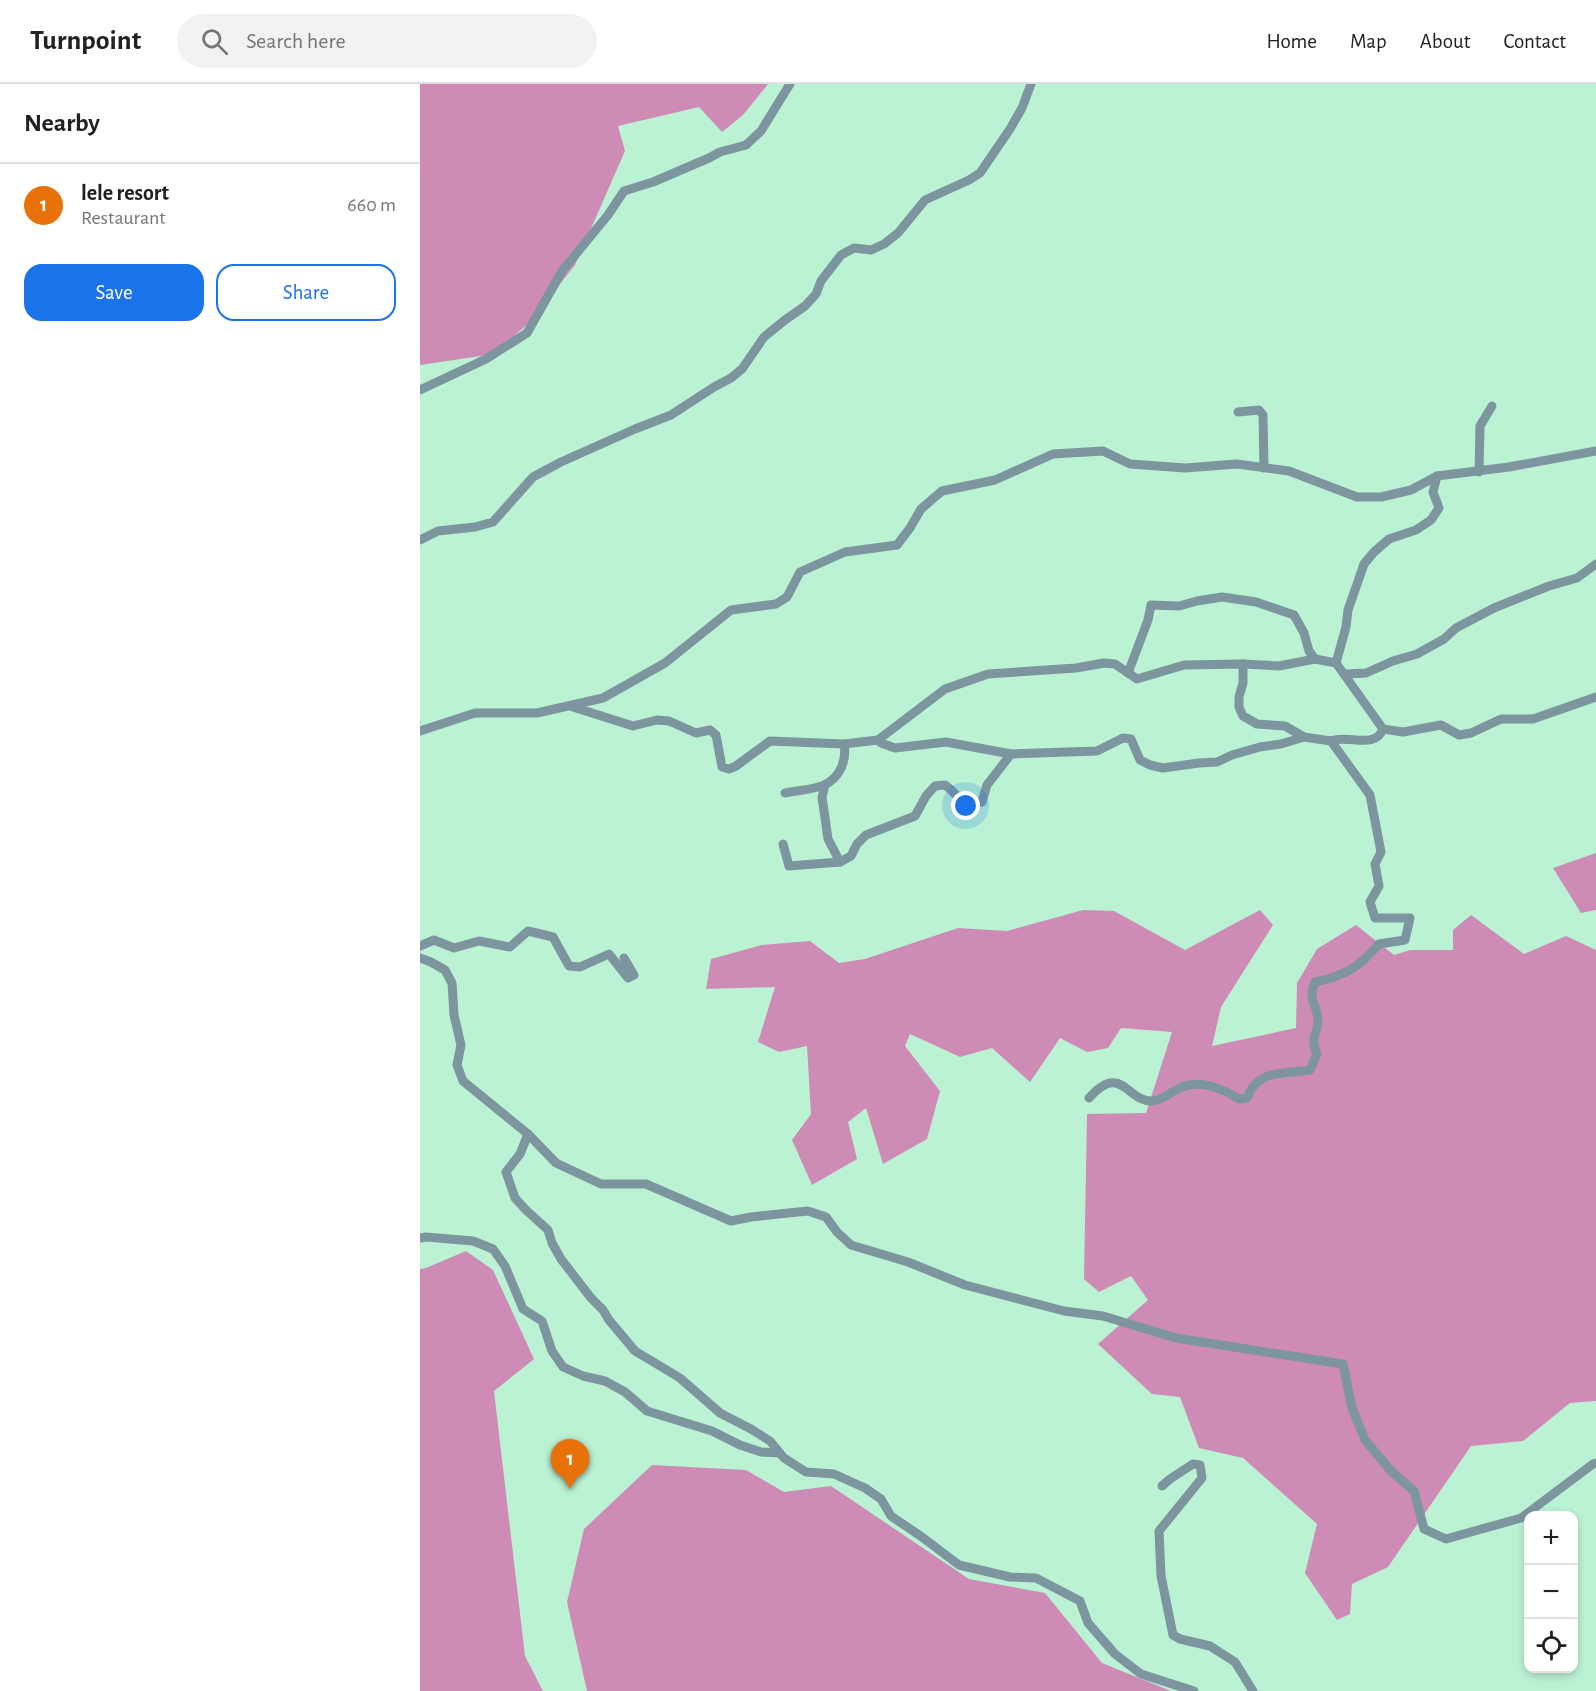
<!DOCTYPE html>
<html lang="en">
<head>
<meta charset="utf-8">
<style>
  body { margin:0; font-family:"Alegreya Sans",sans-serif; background:#f2f2f2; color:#202124 }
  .controls { position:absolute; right:18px; bottom:18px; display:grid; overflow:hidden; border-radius:12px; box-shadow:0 3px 9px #0003 }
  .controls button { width:54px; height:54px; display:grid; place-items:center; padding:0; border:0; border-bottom:2px solid #e0e0e0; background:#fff; color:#202124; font:30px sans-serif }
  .you { position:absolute; left:546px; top:722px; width:21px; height:21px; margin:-15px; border:4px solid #fff; border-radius:50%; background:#1a73e8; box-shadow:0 0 0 9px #1a73e833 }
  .badge { display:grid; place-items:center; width:39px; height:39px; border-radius:50%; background:#1a73e8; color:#fff; font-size:20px; font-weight:700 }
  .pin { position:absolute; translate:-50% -50px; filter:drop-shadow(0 2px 3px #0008) }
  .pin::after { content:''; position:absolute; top:32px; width:21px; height:18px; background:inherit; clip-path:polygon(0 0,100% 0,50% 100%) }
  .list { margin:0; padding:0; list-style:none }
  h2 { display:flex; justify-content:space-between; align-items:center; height:78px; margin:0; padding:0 24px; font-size:26px }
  h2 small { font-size:20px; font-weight:400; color:#757577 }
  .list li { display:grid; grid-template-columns:39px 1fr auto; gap:18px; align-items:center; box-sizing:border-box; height:84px; padding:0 24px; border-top:2px solid #e0e0e0 }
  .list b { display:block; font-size:22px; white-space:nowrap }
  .list p { margin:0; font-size:20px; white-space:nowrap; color:#757577 }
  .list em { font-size:20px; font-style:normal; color:#757577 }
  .actions { display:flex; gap:12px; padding:18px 24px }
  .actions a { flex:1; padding:14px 0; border:2px solid #1a73e8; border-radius:18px; text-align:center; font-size:21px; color:#1a73e8 }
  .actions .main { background:#1a73e8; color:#fff }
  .icon { flex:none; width:33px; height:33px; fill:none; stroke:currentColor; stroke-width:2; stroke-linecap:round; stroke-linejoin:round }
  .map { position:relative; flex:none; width:1176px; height:1607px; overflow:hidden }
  header { display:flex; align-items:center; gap:36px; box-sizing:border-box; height:84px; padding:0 30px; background:#fff; border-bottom:2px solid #e0e0e0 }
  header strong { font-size:28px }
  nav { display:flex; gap:33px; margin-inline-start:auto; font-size:21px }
  .search { width:420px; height:54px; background:#f2f2f2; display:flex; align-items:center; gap:15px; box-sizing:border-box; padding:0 21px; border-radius:33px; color:#757577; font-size:22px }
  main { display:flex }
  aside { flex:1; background:#fff }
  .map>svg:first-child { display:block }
  .forest { fill:#ce8bb6 }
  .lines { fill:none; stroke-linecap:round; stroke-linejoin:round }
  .minor { stroke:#7c959e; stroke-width:9 }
</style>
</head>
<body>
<header>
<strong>Turnpoint</strong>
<div class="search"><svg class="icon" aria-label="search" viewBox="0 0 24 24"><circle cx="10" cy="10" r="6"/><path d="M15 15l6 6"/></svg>Search here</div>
<nav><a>Home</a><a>Map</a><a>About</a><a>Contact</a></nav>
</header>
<main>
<aside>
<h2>Nearby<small></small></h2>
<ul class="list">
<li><span class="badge" style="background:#e8710a">1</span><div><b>lele resort</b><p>Restaurant</p></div><em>660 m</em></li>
</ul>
<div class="actions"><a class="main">Save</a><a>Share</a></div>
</aside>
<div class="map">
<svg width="1176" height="1607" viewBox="0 0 1176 1607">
  <rect width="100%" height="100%" fill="#bbf2d4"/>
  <g class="forest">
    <polygon points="0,0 348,0 323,31 302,48 279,23 198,42 205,67 155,181 110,238 74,270 0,281"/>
    <polygon points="1176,769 1176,826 1161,829 1133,784"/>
    <polygon points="663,826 694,827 765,866 840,826 853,841 801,923 792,962 876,944 877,899 897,865 936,841 974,871 990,866 1033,866 1033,846 1051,831 1104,870 1146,852 1176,866 1176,1317 1150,1319 1103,1357 1051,1362 968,1483 932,1500 930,1530 917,1536 885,1489 897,1440 823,1374 779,1364 760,1313 732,1310 678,1260 728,1216 711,1192 679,1208 664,1195 667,1030 726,1029 752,948 701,944 688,964 667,968 640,954 610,998 572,964 540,973 490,950 485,962 520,1007 507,1055 463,1080 446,1024 428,1038 437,1075 392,1101 372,1056 391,1030 387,962 359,968 338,958 355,903 286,905 291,875 342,861 390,857 419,879 445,875 538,844 587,847"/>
    <polygon points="46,1167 73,1186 114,1275 74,1307 105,1572 123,1607 0,1607 0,1185 6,1184"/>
    <polygon points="232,1381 326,1386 364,1408 411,1402 549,1495 625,1509 682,1579 751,1607 167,1607 147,1518 164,1445"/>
  </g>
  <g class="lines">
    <g class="minor">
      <polyline points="0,306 66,275 107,249 142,187 188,131 204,107 233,98 289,74 300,68 326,61 341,47 370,0"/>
      <polyline points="818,328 839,326 843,331 844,384"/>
      <polyline points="1059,388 1060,342 1072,322"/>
      <polyline points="0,456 18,447 55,443 73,438 113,393 141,378 215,345 251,331 294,303 311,294 322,285 344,253 365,236 385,222 396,210 401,197 421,171 434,164 451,166 464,160 478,149 505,116 549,96 560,89 590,45 602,24 611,0"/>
      <polyline points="916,579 926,543 928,526 944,480 954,468 969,455 996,446 1011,436 1019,424 1013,408 1017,392"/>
      <polyline points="708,589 728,536 731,521 759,522 777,517 802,513 836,518 874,531 884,549 889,567 895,575"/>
      <polyline points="925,590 946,589 973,577 997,570 1024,555 1036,544 1074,524 1129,502 1157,494 1176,480"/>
      <polyline points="153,623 213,642 237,636 249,637 276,649 290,646 296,651 302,683 309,685 316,682 350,657 424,660 458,656 525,605 568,590 656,584 684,579 695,580 717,595 764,581 823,580 859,582 895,575 916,579 963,645 983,648 1021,641 1039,651 1051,649 1081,635 1113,635 1176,613"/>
      <polyline points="0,647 55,629 117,629 183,614 245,579 311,526 356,520 367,513 380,488 425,468 477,461 490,444 501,425 522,407 575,396 633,370 683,367 710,380 765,384 817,380 869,387 937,413 961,413 991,406 1017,392 1089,383 1176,367"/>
      <polyline points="458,656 461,659 475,664 526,658 591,670 677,667 703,654 711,655 720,676 730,681 743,684 779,679 797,678 812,671 840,663 861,660 884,653"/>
      <path d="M911,657C928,650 955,666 963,645"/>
      <path d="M365,709C377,706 393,706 404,701C420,694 427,676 424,660"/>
      <polyline points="363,760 369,782 420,778 408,755 402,713 405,701"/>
      <path d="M420,778L431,772L437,760L446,751L495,732L506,712L515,702L525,701C542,713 537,722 562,718L567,701L591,670"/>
      <polyline points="0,862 14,856 34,864 59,857 90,863 108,847 133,853 149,882 160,883 189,870 208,894 214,891 204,874"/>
      <polyline points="0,874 11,878 25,886 32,899 34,931 41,961 37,981 43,997 108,1050 136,1079 181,1100 226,1100 311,1137 331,1133 388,1127 406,1133 417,1148 431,1161 488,1178 545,1201 644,1227 683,1232 756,1254 923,1280 932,1324 945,1356 971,1387 994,1407 1004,1445 1026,1455 1101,1434 1173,1380 1176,1379"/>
      <path d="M669,1014C702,977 707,1019 733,1017C741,1016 750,1009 758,1005C779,994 801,1004 819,1015L827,1014C837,985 865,990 890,986L897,970C889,951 898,952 898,936C897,919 887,917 895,898C925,892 939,883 959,860L985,856L990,834H955L950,818L959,802L955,780L961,768L950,711L911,657L884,653L865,642L837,640L823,632L819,623V613L823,599V580"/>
      <polyline points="108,1050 100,1070 86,1088 95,1114 106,1126 128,1146 132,1159 141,1175 171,1214 183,1226 189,1236 215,1267 260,1294 300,1329 331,1345 350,1357 364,1374 386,1388 414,1390 445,1404 461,1415 471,1432 502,1453 539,1481 590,1493 616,1494 660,1517 668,1539 695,1570 721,1590 774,1607"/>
      <polyline points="0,1154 6,1153 53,1157 73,1165 85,1182 103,1225 122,1237 132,1267 143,1283 163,1292 185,1297 205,1308 227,1327 292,1347 320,1361 341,1368 359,1369"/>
      <polyline points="742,1402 750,1395 773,1380 780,1381 782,1394 739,1447 741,1492 753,1551 760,1555 790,1562 815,1578 833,1607"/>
    </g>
  </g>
</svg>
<div class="controls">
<button>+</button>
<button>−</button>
<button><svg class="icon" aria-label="locate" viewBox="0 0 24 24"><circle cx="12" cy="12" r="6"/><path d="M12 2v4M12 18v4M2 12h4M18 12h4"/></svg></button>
</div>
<div class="you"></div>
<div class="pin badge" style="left:150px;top:1405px;background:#e8710a">1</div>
</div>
</main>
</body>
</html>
